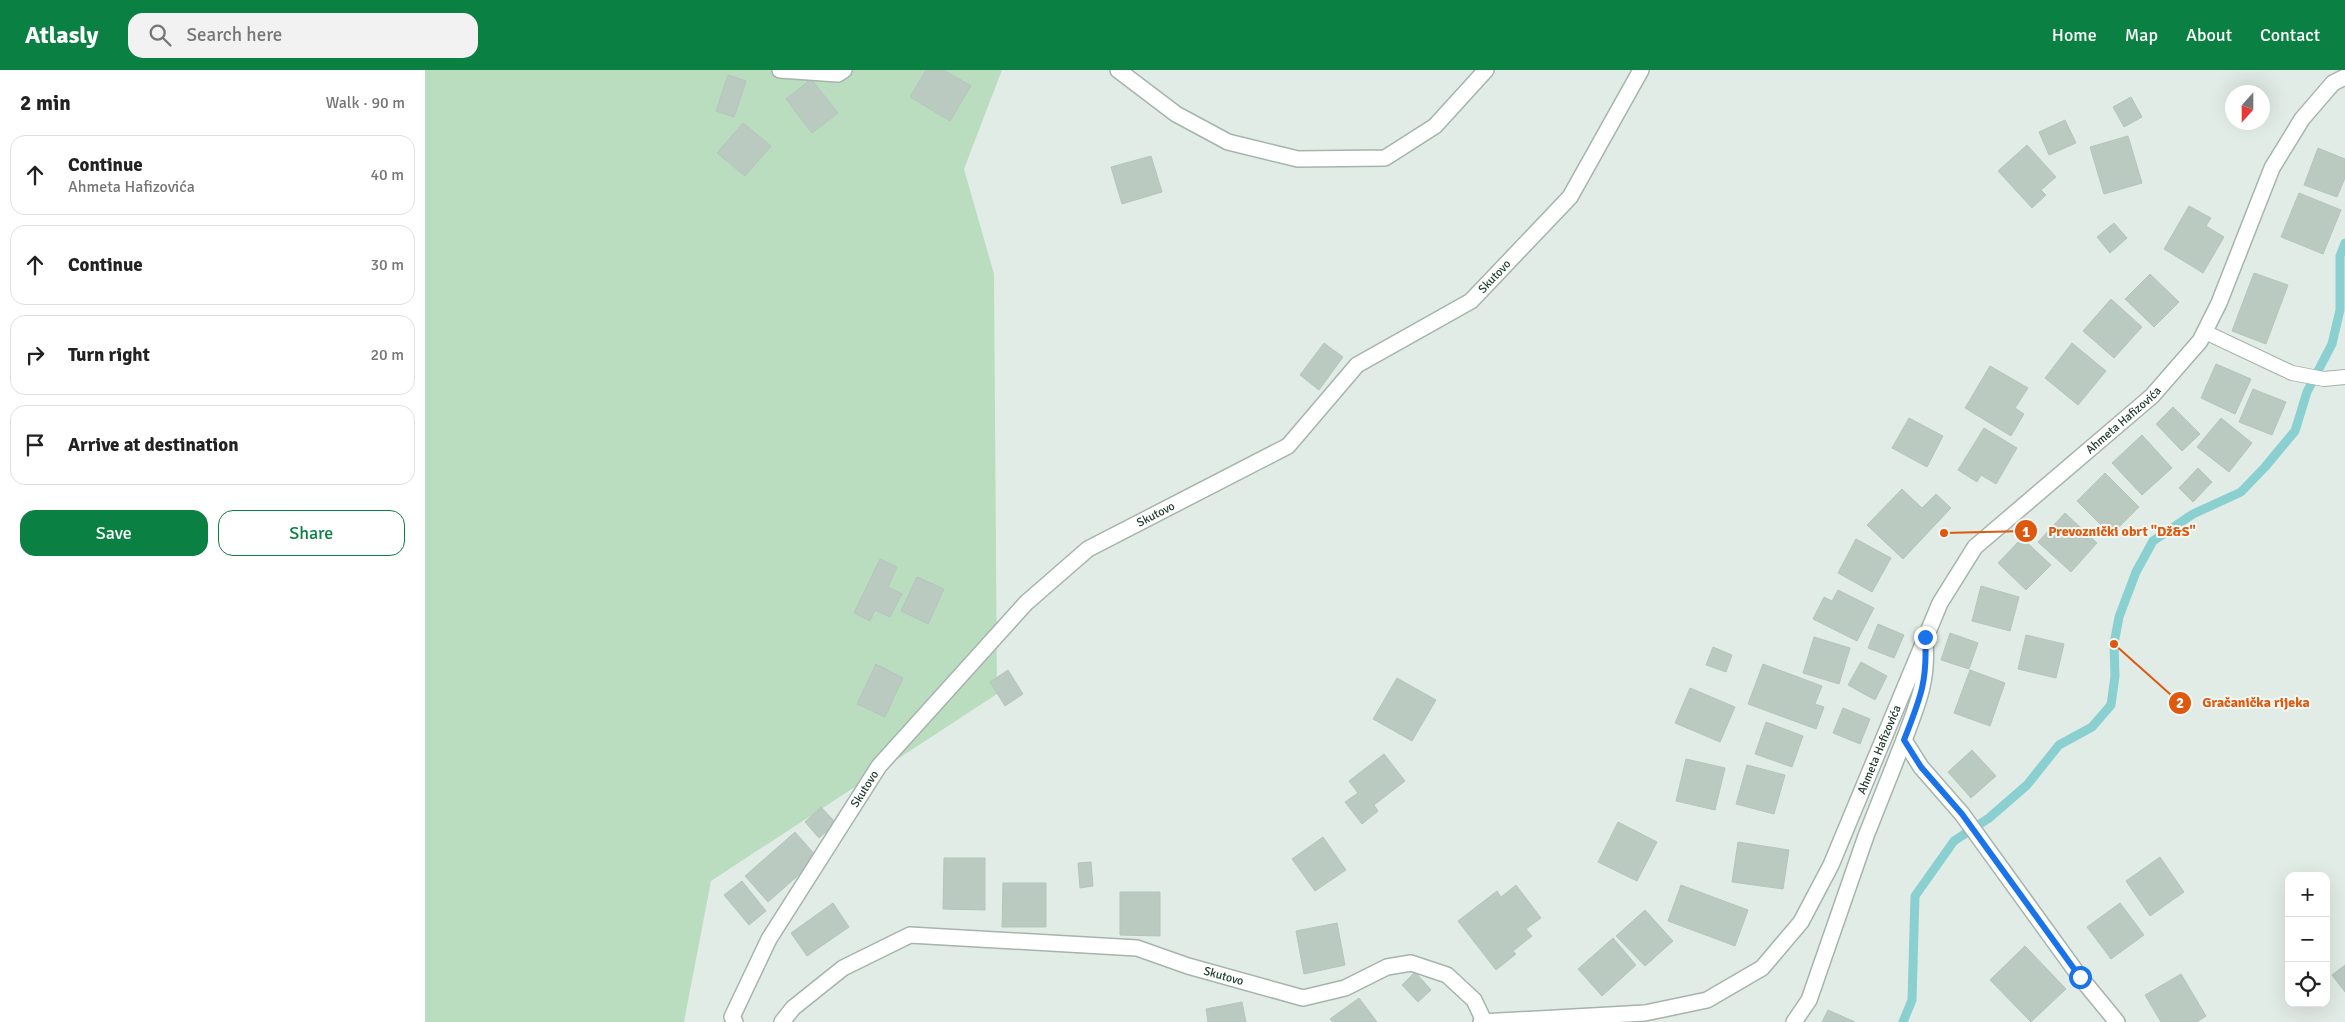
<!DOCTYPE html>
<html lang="en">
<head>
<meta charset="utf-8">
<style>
  body { margin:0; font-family:Signika,sans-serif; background:#f2f2f2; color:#222 }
  .controls { position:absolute; right:15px; bottom:15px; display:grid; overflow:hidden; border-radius:10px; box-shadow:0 5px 20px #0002 }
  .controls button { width:45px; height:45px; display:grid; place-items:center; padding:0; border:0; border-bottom:1px solid #e0e0e0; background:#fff; color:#222; font:25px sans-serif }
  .compass { position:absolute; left:1800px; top:15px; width:45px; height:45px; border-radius:50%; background:#fff; box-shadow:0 5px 20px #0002; rotate:201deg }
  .stop { position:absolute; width:15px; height:15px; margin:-11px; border:4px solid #1a73e8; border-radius:50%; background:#fff }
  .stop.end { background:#1a73e8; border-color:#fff; box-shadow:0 1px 5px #0008 }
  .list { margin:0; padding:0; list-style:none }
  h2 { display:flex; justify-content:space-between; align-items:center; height:65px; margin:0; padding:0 20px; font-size:21px }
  h2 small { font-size:16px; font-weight:400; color:#767676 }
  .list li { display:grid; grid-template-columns:32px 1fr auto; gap:15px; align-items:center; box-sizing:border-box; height:80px; margin:0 10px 10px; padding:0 10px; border:1px solid #e0e0e0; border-radius:15px }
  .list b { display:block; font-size:19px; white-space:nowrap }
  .list p { margin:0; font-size:16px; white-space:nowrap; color:#767676 }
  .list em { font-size:16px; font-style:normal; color:#767676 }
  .actions { display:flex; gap:10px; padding:15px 20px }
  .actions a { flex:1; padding:11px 0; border:1px solid #0b8043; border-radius:15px; text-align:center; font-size:18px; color:#0b8043 }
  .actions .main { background:#0b8043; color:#fff }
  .icon { flex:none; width:28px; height:28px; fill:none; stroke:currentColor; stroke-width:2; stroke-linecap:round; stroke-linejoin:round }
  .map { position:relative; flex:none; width:1920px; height:952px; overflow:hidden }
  header { display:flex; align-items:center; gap:30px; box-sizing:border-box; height:70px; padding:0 25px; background:#0b8043; color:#fff }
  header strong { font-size:24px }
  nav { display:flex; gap:28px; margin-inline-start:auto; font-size:18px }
  .search { width:350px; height:45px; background:#f2f2f2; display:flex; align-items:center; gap:12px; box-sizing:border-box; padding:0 18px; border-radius:15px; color:#767676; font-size:19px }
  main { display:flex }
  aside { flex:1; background:#fff }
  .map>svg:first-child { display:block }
  .green { fill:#bbddbf }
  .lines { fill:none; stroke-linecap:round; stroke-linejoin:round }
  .stream { stroke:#8ad0d1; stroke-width:9 }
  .building { fill:#bacac1; stroke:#b4c5bc }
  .lane-casing { stroke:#a5b4ac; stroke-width:16 }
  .street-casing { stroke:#a5b4ac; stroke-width:18 }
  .lane { stroke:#fff; stroke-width:14 }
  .street { stroke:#fff; stroke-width:15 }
  .route { stroke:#1a73e8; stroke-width:6 }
  .labels { text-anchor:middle; stroke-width:4; stroke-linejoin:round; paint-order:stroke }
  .street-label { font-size:12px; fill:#223d31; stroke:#f2f8f4 }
  .leader { fill:none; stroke:#de580e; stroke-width:2 }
  .callout-dot { fill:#de580e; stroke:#f2f8f4; stroke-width:2 }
  .mark-label { font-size:15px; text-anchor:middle; font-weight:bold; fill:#fff }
  .callout-label { font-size:14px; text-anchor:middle; font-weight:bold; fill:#de580e; stroke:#f2f8f4; stroke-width:4; stroke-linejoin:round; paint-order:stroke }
</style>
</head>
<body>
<header>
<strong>Atlasly</strong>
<div class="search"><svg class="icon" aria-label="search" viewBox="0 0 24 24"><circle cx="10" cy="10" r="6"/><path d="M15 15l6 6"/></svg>Search here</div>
<nav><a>Home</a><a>Map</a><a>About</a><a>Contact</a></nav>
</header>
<main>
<aside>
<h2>2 min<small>Walk · 90 m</small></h2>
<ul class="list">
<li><svg class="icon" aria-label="ahead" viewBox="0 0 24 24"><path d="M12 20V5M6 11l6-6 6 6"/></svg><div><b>Continue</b><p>Ahmeta Hafizovića</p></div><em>40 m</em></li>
<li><svg class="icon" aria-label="ahead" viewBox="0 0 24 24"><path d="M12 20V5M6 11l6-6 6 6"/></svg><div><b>Continue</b></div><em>30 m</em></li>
<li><svg class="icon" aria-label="right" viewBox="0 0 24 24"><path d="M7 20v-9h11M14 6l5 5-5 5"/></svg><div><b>Turn right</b></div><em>20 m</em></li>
<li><svg class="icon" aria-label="arrive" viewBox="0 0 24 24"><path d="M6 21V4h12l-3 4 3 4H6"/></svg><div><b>Arrive at destination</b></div></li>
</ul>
<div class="actions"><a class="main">Save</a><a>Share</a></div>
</aside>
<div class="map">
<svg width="1920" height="952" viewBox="0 0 1920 952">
  <rect width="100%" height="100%" fill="#e2ece6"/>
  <polygon class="green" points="0,0 577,0 539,99 569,204 572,624 286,811 259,952 0,952"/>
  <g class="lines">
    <polyline class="stream" points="1478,952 1487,930 1490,826 1529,771 1564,748 1602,715 1634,675 1667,657 1686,635 1690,606 1689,574 1694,547 1711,502 1728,471 1768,444 1816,422 1840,397 1870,361 1882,322 1907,274 1915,240 1915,186 1920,173"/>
  </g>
  <g class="building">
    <polygon points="501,0 519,0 546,16 525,51 485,27"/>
    <polygon points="303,5 321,11 309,47 291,41"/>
    <polygon points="386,9 413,43 387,63 361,29"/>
    <polygon points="1706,27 1717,47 1699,57 1688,37"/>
    <polygon points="1640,50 1651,73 1624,85 1614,62"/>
    <polygon points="318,53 346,76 320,106 292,83"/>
    <polygon points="1703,66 1717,113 1679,124 1665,77"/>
    <polygon points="1602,75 1631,107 1616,120 1621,125 1607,138 1573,101"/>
    <polygon points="1893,78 1920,89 1920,108 1912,127 1879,115"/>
    <polygon points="726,86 737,122 697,134 686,97"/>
    <polygon points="1874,123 1916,140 1898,184 1856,167"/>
    <polygon points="1764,136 1786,148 1781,156 1799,167 1778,203 1739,179"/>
    <polygon points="1689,153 1702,168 1685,183 1672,167"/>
    <polygon points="1829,203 1863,215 1841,274 1807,261"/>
    <polygon points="1725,204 1754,232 1729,257 1700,229"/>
    <polygon points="1686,229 1717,257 1689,288 1658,261"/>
    <polygon points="899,273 918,287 894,320 875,305"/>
    <polygon points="1647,273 1681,301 1653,335 1620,308"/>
    <polygon points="1791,294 1826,309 1810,344 1776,328"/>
    <polygon points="1565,296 1603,318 1590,338 1599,344 1586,366 1540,338"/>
    <polygon points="1828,319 1861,332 1847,365 1814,352"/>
    <polygon points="1748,337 1775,364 1757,381 1731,354"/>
    <polygon points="1484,348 1518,366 1502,397 1467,378"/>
    <polygon points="1796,348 1827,373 1804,402 1772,377"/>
    <polygon points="1559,358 1592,378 1571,414 1556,405 1552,412 1533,400"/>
    <polygon points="1717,365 1747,398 1717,425 1687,393"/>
    <polygon points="1773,398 1787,412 1768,432 1754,418"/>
    <polygon points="1680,403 1714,437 1686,465 1652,431"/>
    <polygon points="1477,419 1497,438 1511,424 1526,438 1478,489 1442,455"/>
    <polygon points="1640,443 1672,473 1646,502 1613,472"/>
    <polygon points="1597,468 1626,495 1601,520 1573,493"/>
    <polygon points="1431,469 1466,488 1447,522 1413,503"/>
    <polygon points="455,489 472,497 463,517 477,524 465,547 450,540 445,551 429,543"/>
    <polygon points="492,507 519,519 503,554 476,541"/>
    <polygon points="1556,516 1594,527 1585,561 1547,551"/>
    <polygon points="1413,520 1449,538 1432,571 1388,549 1399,527 1407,531"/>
    <polygon points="1453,554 1479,565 1469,588 1443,578"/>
    <polygon points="1525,563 1553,573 1544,599 1516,590"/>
    <polygon points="1601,565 1639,574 1631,608 1593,599"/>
    <polygon points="1389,567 1425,578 1414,614 1378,603"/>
    <polygon points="1288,577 1307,585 1301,602 1281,595"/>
    <polygon points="1436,592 1462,606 1450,630 1423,615"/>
    <polygon points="451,594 478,608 460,647 432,634"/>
    <polygon points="1338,594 1397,616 1390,634 1399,637 1391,659 1323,634"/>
    <polygon points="583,600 598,624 580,636 565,612"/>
    <polygon points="1545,600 1580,613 1565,656 1529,643"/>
    <polygon points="972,608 1011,630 987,671 948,649"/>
    <polygon points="1265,618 1310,637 1295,672 1250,653"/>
    <polygon points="1418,638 1445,649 1435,674 1408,663"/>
    <polygon points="1341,652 1378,666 1367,697 1330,684"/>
    <polygon points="1547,680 1571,706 1546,728 1523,702"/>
    <polygon points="959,684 980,711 949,735 953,741 937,754 920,732 933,723 924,711"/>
    <polygon points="1261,689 1300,698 1290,740 1251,731"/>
    <polygon points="1322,695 1360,705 1349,744 1311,734"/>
    <polygon points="396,737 411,753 394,768 380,752"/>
    <polygon points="1193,752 1232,772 1212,811 1173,792"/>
    <polygon points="370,762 393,788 343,832 320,806"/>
    <polygon points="898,767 921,800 890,821 867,789"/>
    <polygon points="1313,772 1364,780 1358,819 1307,812"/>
    <polygon points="1735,787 1759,822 1725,846 1701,811"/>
    <polygon points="519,788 560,788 560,840 518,839"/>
    <polygon points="666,792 668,816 655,818 653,793"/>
    <polygon points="317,811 341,841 324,855 299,825"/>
    <polygon points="578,813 621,813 621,857 577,857"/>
    <polygon points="1091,815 1116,848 1101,859 1107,866 1088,881 1091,884 1071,900 1033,851 1072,821 1076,827"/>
    <polygon points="1256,815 1323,840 1310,876 1243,851"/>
    <polygon points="695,822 735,822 735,866 695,865"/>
    <polygon points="408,833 424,857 382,886 366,863"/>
    <polygon points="1695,833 1719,865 1686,889 1662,857"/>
    <polygon points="1220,840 1248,871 1220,896 1191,866"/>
    <polygon points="912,853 920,895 879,904 871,861"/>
    <polygon points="1188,868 1211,895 1177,926 1153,899"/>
    <polygon points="1600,876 1641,919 1606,952 1565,910"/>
    <polygon points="1920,895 1920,922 1907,905"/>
    <polygon points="990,902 1006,920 993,932 977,915"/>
    <polygon points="1756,904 1781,946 1772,952 1736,952 1720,925"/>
    <polygon points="934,928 952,952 908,952 905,949"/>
    <polygon points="817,932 821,952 783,952 781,939"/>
    <polygon points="1403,940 1430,952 1397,952"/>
  </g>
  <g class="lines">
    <g class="lane-casing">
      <polyline id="lane" points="1780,262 1867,303 1899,309 1920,307"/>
    </g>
    <g class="street-casing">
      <g id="street">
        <polyline points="355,0 413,4 419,0"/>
        <polyline points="693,0 751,44 803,72 873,89 960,88 1010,56 1061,0"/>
        <path d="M1500,572C1503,611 1493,633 1479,670L1496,697L1537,744L1655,907L1692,952"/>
        <path id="s1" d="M310,952L307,947L344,869L454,696L601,533L663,479L863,376L932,295L1046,231L1145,127L1216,0"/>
        <path id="s2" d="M357,952L368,938L418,898L485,865L712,878L763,896L878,928L920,918L962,897L986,893L1022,905L1049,930L1059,951"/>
        <path id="s3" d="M1056,952L1220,943L1282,930L1337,898L1376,852L1406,795L1515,533L1550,477L1727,326L1775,271L1794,233L1847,98L1877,49L1908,13L1920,7"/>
        <polyline points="1369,952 1384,930 1441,766 1479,670"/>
      </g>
    </g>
    <use href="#lane" class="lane"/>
    <use href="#street" class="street"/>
  </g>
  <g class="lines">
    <path class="route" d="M1500,567C1503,611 1495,629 1479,670L1496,697L1537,744L1655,907"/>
  </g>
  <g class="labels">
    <g class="street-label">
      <text dy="4" stroke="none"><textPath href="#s1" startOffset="1095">Skutovo</textPath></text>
      <text dy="4" stroke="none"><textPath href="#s3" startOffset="961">Ahmeta Hafizovića</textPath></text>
      <text dy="4" stroke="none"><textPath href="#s1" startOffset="675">Skutovo</textPath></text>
      <text dy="4" stroke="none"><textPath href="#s3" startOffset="541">Ahmeta Hafizovića</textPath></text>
      <text dy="4" stroke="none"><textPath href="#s1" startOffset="270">Skutovo</textPath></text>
      <text dy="4" stroke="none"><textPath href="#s2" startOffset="475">Skutovo</textPath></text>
    </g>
  </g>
  <path class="leader" d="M1519 463L1601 461M1689 574L1755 633"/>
  <g class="callout-dot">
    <circle cx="1519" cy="463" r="5"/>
    <circle cx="1689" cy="574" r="5"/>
    <circle cx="1601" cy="461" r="12"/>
    <circle cx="1755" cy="633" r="12"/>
  </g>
  <g class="mark-label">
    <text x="1601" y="467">1</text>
    <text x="1755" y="638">2</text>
  </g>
  <g class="callout-label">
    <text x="1697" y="466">Prevoznički obrt "Dž&amp;S"</text>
    <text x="1831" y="637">Gračanička rijeka</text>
  </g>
</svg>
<div class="controls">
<button>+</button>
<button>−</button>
<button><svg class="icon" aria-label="locate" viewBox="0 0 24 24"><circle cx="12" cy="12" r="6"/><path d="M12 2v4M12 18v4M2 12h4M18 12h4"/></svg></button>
</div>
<svg class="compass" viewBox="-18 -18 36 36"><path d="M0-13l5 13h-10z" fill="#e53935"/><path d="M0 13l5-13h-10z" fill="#767676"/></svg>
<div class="stop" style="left:1655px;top:907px"></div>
<div class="stop end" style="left:1500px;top:567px"></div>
</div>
</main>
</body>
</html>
